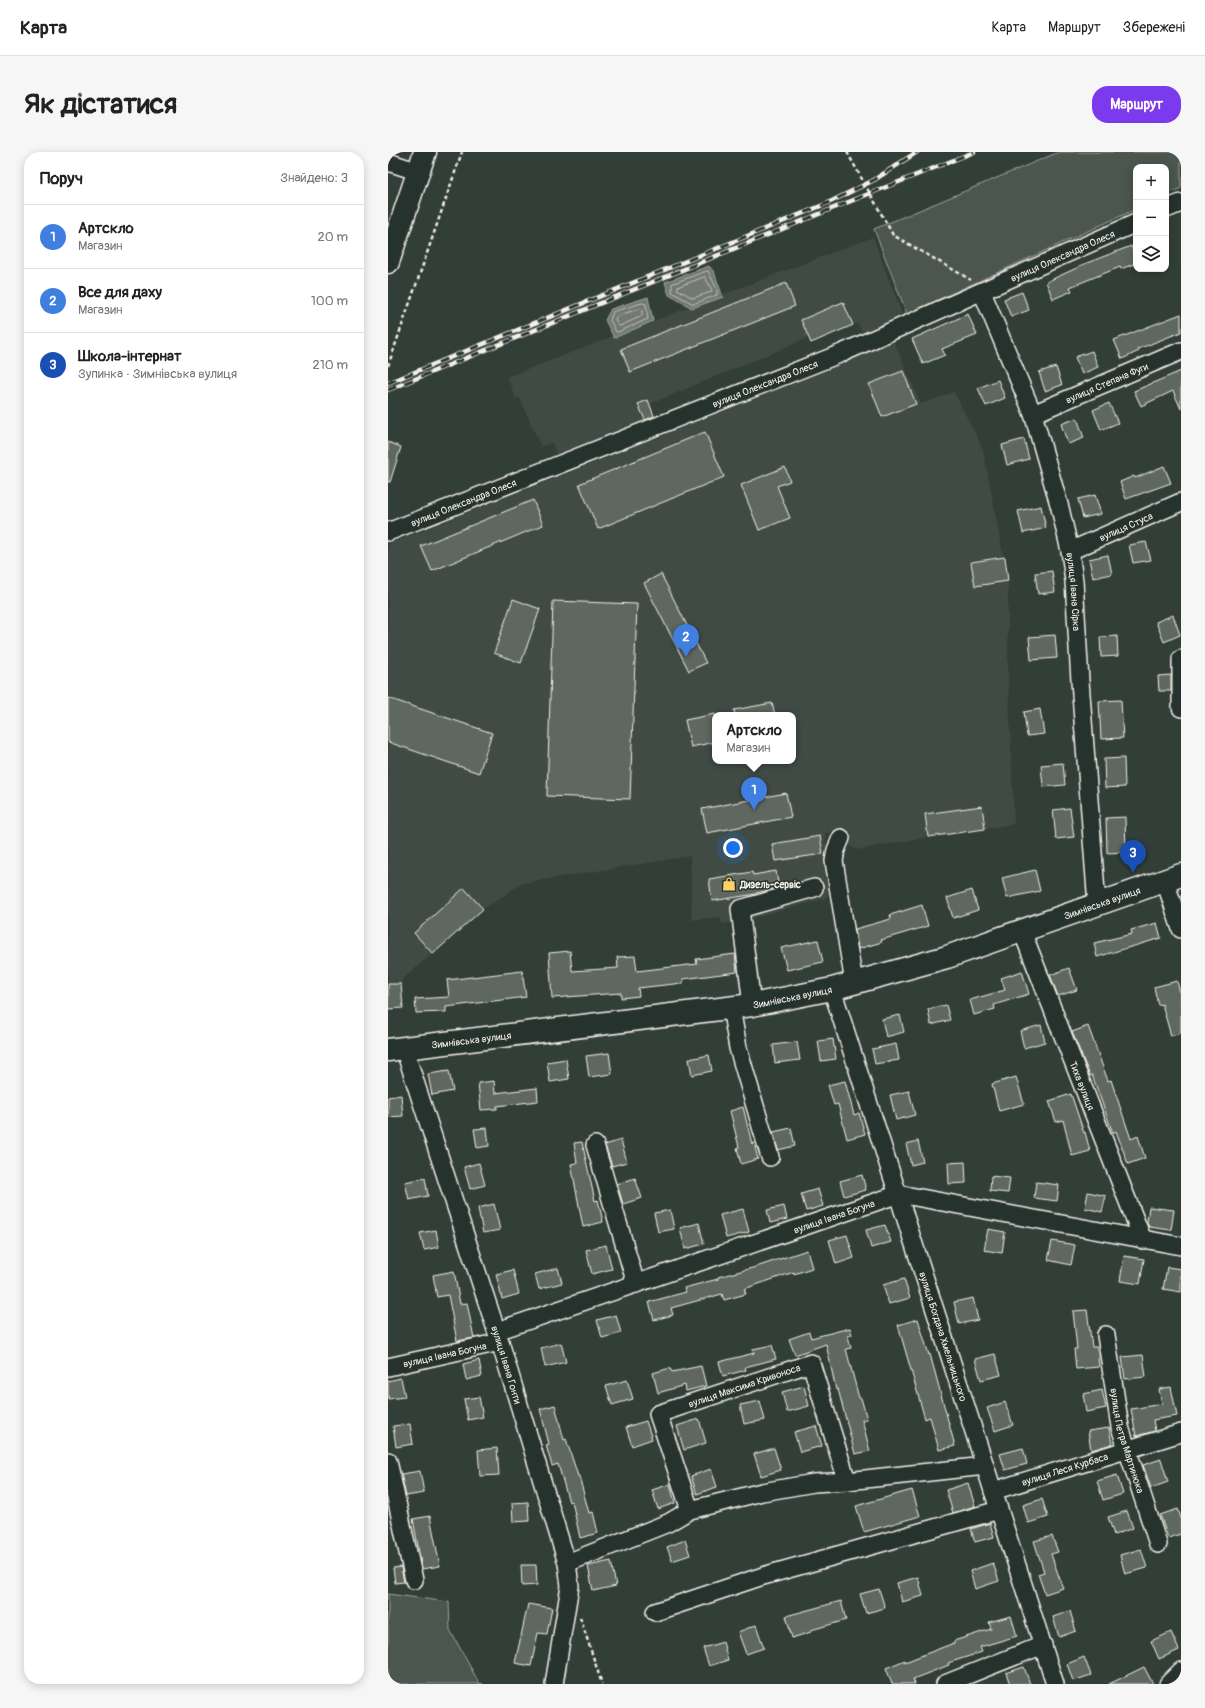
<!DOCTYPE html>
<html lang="uk">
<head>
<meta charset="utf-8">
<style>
  body { margin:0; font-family:Pangolin,sans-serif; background:#f6f6f6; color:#222 }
  .controls { position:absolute; right:12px; top:12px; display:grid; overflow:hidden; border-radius:8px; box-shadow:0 2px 10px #0003 }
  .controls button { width:36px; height:36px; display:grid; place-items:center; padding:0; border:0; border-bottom:1px solid #e0e0e0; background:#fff; color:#222; font:20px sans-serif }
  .you { position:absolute; left:345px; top:696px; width:14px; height:14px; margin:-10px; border:3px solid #fff; border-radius:50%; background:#1a73e8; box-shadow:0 0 0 6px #1a73e833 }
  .badge { display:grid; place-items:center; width:26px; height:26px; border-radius:50%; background:#7c3aed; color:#fff; font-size:13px; font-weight:700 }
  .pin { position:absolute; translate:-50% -33px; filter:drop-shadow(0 1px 2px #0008) }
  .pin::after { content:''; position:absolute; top:21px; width:14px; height:12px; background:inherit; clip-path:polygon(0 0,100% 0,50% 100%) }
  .popup { position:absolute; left:324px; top:560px; width:84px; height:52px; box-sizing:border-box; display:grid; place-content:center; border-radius:8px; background:#fff; filter:drop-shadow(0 1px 3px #0005); font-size:13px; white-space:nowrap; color:#767676 }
  .popup b { font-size:15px; color:#222 }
  .popup::after { content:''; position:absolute; left:50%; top:100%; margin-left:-8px; border:8px solid transparent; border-top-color:#fff }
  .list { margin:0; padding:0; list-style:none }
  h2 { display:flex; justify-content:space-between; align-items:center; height:52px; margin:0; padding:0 16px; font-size:17px }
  h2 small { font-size:13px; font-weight:400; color:#767676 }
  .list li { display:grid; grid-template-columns:26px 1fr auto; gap:12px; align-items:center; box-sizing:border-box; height:64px; padding:0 16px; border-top:1px solid #e0e0e0 }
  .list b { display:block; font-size:15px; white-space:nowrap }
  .list p { margin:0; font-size:13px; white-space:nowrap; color:#767676 }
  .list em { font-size:13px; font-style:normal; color:#767676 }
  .icon { flex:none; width:22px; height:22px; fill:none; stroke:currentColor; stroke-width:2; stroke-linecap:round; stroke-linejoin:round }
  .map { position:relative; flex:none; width:793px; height:1532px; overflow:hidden; border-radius:16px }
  header { display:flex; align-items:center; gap:24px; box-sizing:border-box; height:56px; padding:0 20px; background:#fff; border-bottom:1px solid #e0e0e0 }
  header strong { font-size:19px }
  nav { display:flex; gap:22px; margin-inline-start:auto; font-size:14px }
  .intro { display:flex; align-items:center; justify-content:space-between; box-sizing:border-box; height:96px; padding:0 24px }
  h1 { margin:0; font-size:28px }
  .button { padding:10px 18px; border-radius:16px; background:#7c3aed; color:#fff; font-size:14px; font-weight:700 }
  main { display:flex; gap:24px; padding:0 24px }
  aside { flex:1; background:#fff; border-radius:16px; box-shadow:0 2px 10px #0003 }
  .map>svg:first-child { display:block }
  .built { fill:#404b44; fill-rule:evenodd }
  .green { fill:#4c564f; stroke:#a0a49c }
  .water { fill:#727972; stroke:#a6a9a1 }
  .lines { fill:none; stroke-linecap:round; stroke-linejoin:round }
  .shore { stroke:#c0c1b9; stroke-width:1 }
  .building { fill:#5f6861; stroke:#f4f1e8 }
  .minor-casing { stroke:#f4f1e8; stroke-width:20 }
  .major-casing { stroke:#f4f1e8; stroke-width:25 }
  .path { stroke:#f4f1e8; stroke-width:2.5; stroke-dasharray:4 3; stroke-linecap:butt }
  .minor { stroke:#26332d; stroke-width:17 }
  .major { stroke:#26332d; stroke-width:22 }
  .rail-casing { stroke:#f4f1e8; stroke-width:4.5 }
  .rail { stroke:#26332d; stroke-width:3; stroke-dasharray:9; stroke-linecap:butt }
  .labels { text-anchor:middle; stroke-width:3; stroke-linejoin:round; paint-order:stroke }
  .street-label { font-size:10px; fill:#f4f1e8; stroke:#26332d }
  .poi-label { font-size:10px; font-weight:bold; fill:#f4f1e8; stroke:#26332d; text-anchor:start }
</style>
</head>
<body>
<header>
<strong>Карта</strong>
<nav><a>Карта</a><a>Маршрут</a><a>Збережені</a></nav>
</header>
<div class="intro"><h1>Як дістатися</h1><a class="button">Маршрут</a></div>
<main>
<aside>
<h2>Поруч<small>Знайдено: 3</small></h2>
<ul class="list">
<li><span class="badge" style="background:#3f7fe0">1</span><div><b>Артскло</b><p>Магазин</p></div><em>20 m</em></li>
<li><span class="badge" style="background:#3f7fe0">2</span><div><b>Все для даху</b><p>Магазин</p></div><em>100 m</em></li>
<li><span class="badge" style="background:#1a4fb4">3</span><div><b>Школа-інтернат</b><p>Зупинка · Зимнівська вулиця</p></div><em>210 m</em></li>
</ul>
</aside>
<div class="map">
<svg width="793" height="1532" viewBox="0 0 793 1532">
  <rect width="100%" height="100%" fill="#323e38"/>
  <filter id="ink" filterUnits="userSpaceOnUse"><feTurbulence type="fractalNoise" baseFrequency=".025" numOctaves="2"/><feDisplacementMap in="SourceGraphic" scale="8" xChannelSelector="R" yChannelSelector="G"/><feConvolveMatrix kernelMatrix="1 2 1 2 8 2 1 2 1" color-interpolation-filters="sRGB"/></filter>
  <g filter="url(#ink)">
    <g class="built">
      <polygon points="485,85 514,162 474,181 470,171 423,191 420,186 262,252 268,266 169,304 164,290 153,295 132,246 128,247 119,225"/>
      <path d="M505,188L533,252L566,240L595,297L620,429V518L626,672L540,685L468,698L453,686L452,678L437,681L441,742L438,746L354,769L334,772L333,765L304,768L302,704L135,731L95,757L13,829L15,856L0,857V392L386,239ZM327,563H405V609H327Z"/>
    </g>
    <g class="green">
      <polygon points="671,0 793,0 793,36 778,43 778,15 748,15 748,57 519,162 486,77"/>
      <polygon points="0,1442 61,1450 62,1478 91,1531 95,1532 0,1532"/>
    </g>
    <g class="water">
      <polygon points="321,114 326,120 335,145 304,156 281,143 277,130"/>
      <polygon points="260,145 265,169 226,186 217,168 223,157"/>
    </g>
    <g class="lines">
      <g class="shore">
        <polygon points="320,119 329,137 329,143 305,152 284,140 284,132"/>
        <polygon points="317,125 324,138 323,140 305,146 289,137 290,135"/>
        <polygon points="255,151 258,152 260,167 230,180 228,180 222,168 225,160"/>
        <polygon points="252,157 254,158 254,164 232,174 230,173 227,168 229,164"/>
      </g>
    </g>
    <g class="building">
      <polygon points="743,94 748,106 748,111 733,117 732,115 682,135 684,139 665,147 658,130 691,115 691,114"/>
      <polygon points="398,131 407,154 242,220 233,197"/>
      <polygon points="634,140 641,158 623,165 616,147"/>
      <polygon points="455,150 465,173 423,191 413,168"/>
      <polygon points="580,162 589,183 554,197 557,203 535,212 524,187"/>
      <polygon points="793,162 793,180 750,197 751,199 734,207 726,188"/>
      <polygon points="704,199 710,215 694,222 687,205"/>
      <polygon points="668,215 674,233 657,239 651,220"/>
      <polygon points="515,219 528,252 494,265 481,232"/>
      <polygon points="793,219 793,257 785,239 753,254 746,239"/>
      <polygon points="610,228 617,246 598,254 590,236"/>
      <polygon points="260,248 266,264 257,268 250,252"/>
      <polygon points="721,251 730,271 713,278 705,258"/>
      <polygon points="689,266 696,286 680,292 673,272"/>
      <polygon points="317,280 336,325 210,377 191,332"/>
      <polygon points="636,287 641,307 619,313 614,293"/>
      <polygon points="0,290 13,295 2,330 0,330"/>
      <polygon points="776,314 783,331 738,347 732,330 746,324 747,326"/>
      <polygon points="397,315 402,329 389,334 402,366 371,378 353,333"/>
      <polygon points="707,343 713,362 695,366 690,347"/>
      <polygon points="145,348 155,373 44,419 33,394"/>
      <polygon points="653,354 658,376 635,381 630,359"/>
      <polygon points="758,390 763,408 745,411 741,393"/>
      <polygon points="720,403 724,422 705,426 701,407"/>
      <polygon points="617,405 620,429 587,434 583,410"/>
      <polygon points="664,419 667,440 650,442 647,421"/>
      <polygon points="273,422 318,511 301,519 256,431"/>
      <polygon points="125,447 152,457 133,511 106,501"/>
      <polygon points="165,449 249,452 242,647 159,644"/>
      <polygon points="785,463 792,483 776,490 768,470"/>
      <polygon points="667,483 669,506 643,508 641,485"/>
      <polygon points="729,484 730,504 713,505 712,485"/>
      <polygon points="783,523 783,539 771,539 770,524"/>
      <polygon points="0,546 104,581 91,621 0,590"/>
      <polygon points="733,548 735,586 713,587 711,549"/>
      <polygon points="384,551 387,563 347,563 346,558"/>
      <polygon points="652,557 656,582 639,584 636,560"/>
      <polygon points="327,562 327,590 303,595 297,568"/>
      <polygon points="736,606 737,635 717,636 716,607"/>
      <polygon points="675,611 677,633 655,635 653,613"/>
      <polygon points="398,641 403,665 319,681 314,657"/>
      <polygon points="594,654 597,677 540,685 537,662"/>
      <polygon points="682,656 686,685 668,687 665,658"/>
      <polygon points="737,665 738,700 719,701 718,666"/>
      <polygon points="432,684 435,702 387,709 384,692"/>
      <polygon points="647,718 652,739 619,746 614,726"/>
      <polygon points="388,719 391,736 368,741 368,742 324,749 321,727 364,720 365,723"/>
      <polygon points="76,736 95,757 45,802 26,781"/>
      <polygon points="584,738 590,758 565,766 559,746"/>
      <polygon points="534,753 540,774 493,788 494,790 470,797 467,777 503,767 502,763"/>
      <polygon points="769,771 773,786 709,805 706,791 744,782 743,778"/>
      <polygon points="430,788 435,810 399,818 393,796"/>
      <polygon points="182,799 184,819 230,816 229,805 247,804 249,819 309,812 308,807 347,802 349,820 295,827 295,831 250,836 251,844 233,846 233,841 164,846 161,801"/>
      <polygon points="681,816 689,838 670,844 662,823"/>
      <polygon points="134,819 138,845 58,855 58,860 28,861 27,847 61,845 59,828"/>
      <polygon points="634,819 641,842 606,853 607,857 586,863 582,848 617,838 613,826"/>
      <polygon points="789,829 793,844 793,881 783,884 774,852 770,853 766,835"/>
      <polygon points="0,832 13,832 15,856 0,857"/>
      <polygon points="558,853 562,868 543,873 540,857"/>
      <polygon points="512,863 516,880 498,885 494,867"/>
      <polygon points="653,873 657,890 636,896 632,879"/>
      <polygon points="700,874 720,929 723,928 743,987 750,984 757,1006 740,1012 728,979 725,981 704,923 702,924 684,880"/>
      <polygon points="445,887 448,907 433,909 430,889"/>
      <polygon points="409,890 412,908 387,911 385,893"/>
      <polygon points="508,892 511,908 487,912 484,897"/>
      <polygon points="221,901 224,922 201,925 198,904"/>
      <polygon points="321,903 324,919 304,923 301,907"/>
      <polygon points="178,907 181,927 162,930 159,910"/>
      <polygon points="61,919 65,939 44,943 40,922"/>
      <polygon points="628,925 636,952 611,959 604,932"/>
      <polygon points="106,929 107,941 149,936 150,949 109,954 109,957 93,958 90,931"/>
      <polygon points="457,929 466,963 471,961 477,982 459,987 450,952 446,953 440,933"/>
      <polygon points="521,939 527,963 508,968 502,943"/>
      <polygon points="683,942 696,981 697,980 702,999 684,1004 675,968 668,970 661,949"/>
      <polygon points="13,943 15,964 0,965 0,945"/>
      <polygon points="355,955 364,992 366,991 370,1007 353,1012 349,996 351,995 342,959"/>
      <polygon points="99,976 101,994 89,996 86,977"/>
      <polygon points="403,976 407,994 390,998 385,980"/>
      <polygon points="233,988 239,1010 224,1014 217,993"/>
      <polygon points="530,989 535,1010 523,1013 518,992"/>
      <polygon points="194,990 207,1049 210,1048 215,1070 195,1075 183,1012 189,1011 186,991"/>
      <polygon points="577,1010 578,1031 561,1032 560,1011"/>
      <polygon points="91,1011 97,1033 82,1037 76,1015"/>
      <polygon points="474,1023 478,1038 456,1044 452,1029"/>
      <polygon points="603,1024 622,1026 620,1041 602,1039"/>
      <polygon points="37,1026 40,1044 21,1048 17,1030"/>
      <polygon points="247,1026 254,1046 235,1052 229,1032"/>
      <polygon points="648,1030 671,1033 669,1049 646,1046"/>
      <polygon points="430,1037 435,1054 418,1059 413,1042"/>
      <polygon points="700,1040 718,1044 714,1060 697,1056"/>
      <polygon points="106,1052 112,1078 95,1081 90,1056"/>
      <polygon points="396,1054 399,1067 382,1071 379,1058"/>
      <polygon points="761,1055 786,1058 783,1078 761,1075 759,1070"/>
      <polygon points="355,1057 361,1080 338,1086 332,1063"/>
      <polygon points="282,1058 286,1077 270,1080 266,1061"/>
      <polygon points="311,1071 316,1092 297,1097 292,1076"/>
      <polygon points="497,1073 503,1090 483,1096 478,1078"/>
      <polygon points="600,1077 617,1080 614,1101 596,1098"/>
      <polygon points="48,1078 51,1095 36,1098 32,1081"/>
      <polygon points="459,1083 466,1106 448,1112 441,1088"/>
      <polygon points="664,1089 687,1093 683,1113 660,1108"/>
      <polygon points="218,1093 224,1117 204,1122 198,1098"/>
      <polygon points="419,1098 424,1116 406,1122 406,1120 356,1137 358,1142 336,1148 334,1142 283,1156 285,1163 266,1168 261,1150 298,1140 296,1136 330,1127 330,1125 368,1115"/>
      <polygon points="736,1104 756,1107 752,1132 732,1129"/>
      <polygon points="779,1115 793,1117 793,1140 775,1137"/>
      <polygon points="170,1116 174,1131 151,1137 147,1122"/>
      <polygon points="125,1118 131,1142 114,1147 108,1122"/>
      <polygon points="66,1119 72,1152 79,1151 86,1186 69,1189 60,1143 49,1145 45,1123"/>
      <polygon points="516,1127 522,1146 501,1152 495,1133"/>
      <polygon points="585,1146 590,1168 571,1172 566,1150"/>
      <polygon points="699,1158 704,1195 709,1195 711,1215 688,1217 686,1197 689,1197 685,1159"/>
      <polygon points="228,1163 233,1181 214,1186 209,1168"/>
      <polygon points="530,1167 541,1203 542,1202 567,1294 551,1298 542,1265 537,1267 510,1173"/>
      <polygon points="462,1176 464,1183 460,1184 463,1196 458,1197 471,1246 473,1246 479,1267 474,1268 482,1299 467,1302 450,1237 448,1238 438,1192 407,1203 401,1187 421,1180 423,1186"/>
      <polygon points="173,1191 178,1210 157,1215 153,1196"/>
      <polygon points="384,1193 388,1207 357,1215 358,1218 335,1224 331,1210 366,1201 365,1197"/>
      <polygon points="607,1202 613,1223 593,1228 587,1207"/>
      <polygon points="755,1203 758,1225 737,1227 734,1205"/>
      <polygon points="91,1208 94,1224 78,1228 75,1212"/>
      <polygon points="313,1214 318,1234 298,1239 297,1233 270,1241 265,1221 282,1216 284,1220"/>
      <polygon points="13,1226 17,1245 0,1247 0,1229"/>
      <polygon points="239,1228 245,1247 224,1253 218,1234"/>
      <polygon points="416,1234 421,1254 399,1260 394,1240"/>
      <polygon points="783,1235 789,1264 765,1268 767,1279 748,1284 743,1257 774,1252 771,1237"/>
      <polygon points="714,1238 718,1256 698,1260 695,1242"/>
      <polygon points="91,1245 95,1265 80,1268 76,1247"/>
      <polygon points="372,1249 377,1268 356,1272 352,1253"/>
      <polygon points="617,1250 625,1273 607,1279 599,1256"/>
      <polygon points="167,1253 176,1288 178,1287 190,1324 191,1324 201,1361 205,1360 210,1381 192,1386 184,1349 181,1350 170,1312 164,1314 158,1293 161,1292 152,1257"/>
      <polygon points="311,1267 318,1291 296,1298 289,1274"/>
      <polygon points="258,1269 264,1287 244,1294 238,1275"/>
      <polygon points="22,1272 25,1292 8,1295 5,1274"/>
      <polygon points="428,1274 434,1294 412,1300 406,1280"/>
      <polygon points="721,1276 724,1292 703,1298 700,1279"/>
      <polygon points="109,1296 111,1323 92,1324 90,1298"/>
      <polygon points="386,1296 393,1318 373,1324 366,1302"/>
      <polygon points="635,1296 639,1312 617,1318 612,1302"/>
      <polygon points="773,1307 780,1330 763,1336 755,1313"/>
      <polygon points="323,1317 329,1335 309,1342 303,1324"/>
      <polygon points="32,1319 36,1341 18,1344 13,1322"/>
      <polygon points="729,1323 735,1342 715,1348 709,1329"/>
      <polygon points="580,1331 587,1354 565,1361 558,1338"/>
      <polygon points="282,1332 287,1351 270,1357 264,1338"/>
      <polygon points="524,1338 532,1364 476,1380 468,1354"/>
      <polygon points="654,1347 660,1365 640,1371 635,1353"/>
      <polygon points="140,1350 141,1369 125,1370 124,1351"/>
      <polygon points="790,1357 793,1366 793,1382 780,1386 772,1363"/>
      <polygon points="739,1359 745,1376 726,1383 720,1365"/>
      <polygon points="42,1364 52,1414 34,1417 25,1367"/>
      <polygon points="602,1371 606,1385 587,1390 583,1377"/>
      <polygon points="664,1384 670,1400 663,1402 675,1436 657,1442 650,1422 656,1420 646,1389"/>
      <polygon points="297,1388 302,1403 284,1409 279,1395"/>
      <polygon points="753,1397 759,1416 737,1422 732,1403"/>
      <polygon points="223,1409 228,1434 205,1439 200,1414"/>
      <polygon points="605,1411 611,1429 587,1437 582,1419"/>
      <polygon points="133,1413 148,1413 149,1433 134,1434"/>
      <polygon points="13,1415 16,1430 7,1431 5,1416"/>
      <polygon points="530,1425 535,1444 514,1450 509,1431"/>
      <polygon points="491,1437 497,1456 478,1461 472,1442"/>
      <polygon points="453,1449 458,1468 423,1478 423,1480 404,1486 398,1464"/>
      <polygon points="140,1452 164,1456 159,1482 150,1481 143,1514 127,1511"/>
      <polygon points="682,1459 688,1479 671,1485 665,1465"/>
      <polygon points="623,1464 629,1484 592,1495 594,1500 560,1511 561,1513 525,1527 527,1532 504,1532 498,1516 517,1508 517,1510 566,1491 566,1489 603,1477 601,1470"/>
      <polygon points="368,1473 376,1496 358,1502 350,1480"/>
      <polygon points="783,1480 791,1498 771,1507 763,1489"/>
      <polygon points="335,1490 340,1508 321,1514 315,1496"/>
      <polygon points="696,1505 703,1523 685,1529 679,1512"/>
      <polygon points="636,1515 642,1532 622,1532 618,1521"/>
      <polygon points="756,1515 765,1532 721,1532"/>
    </g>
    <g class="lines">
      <g class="minor-casing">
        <g id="minor">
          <polyline points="0,10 31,20"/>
          <polyline points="778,57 793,51"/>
          <path id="s1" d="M594,140L645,262L672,356L682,399L686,429L692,529L709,753"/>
          <path id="s2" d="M645,262L793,199"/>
          <path id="s3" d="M0,380L454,201L748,71"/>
          <path id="s4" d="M682,399L793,350"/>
          <polyline points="793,507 793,556"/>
          <polyline points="453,686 448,698 446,709 466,831"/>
          <polyline points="777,729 793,777"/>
          <path id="s5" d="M634,779L755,1088"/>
          <path id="s6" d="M444,837L667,1532"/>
          <polyline points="364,853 352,757 426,736"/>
          <polyline points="343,855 350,896 382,1005"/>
          <path id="s7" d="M16,896L112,1190L179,1411L182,1434L166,1532"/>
          <polyline points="207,993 248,1132"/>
          <path id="s8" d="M109,1179L511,1042L793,1094"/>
          <path id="s9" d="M718,1183L732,1275L770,1392"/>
          <path id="s10" d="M0,1215L112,1190"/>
          <polyline points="0,1309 26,1428"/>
          <path id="s11" d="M605,1339L793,1281"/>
          <path id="s12" d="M302,1358L270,1262L423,1211L459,1329"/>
          <polyline points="179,1411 280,1371 302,1358 374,1340 426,1331 459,1329 597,1314"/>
          <polyline points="267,1460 375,1424 611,1358"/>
          <polyline points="557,1532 655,1493"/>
          <polyline points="780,1532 793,1519"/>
        </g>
      </g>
      <g class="major-casing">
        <g id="major">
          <polyline points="0,110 37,0"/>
          <path id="s13" d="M0,898L364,853L444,837L559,805L793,723"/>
        </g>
      </g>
      <g class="path">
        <polyline points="459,0 505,83 583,128"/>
        <polyline points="0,214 74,0"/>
        <polyline points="192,1465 214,1532"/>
      </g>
      <use href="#minor" class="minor"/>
      <use href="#major" class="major"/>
      <g class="rail-casing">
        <g id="rail">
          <polyline points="0,231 440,51 486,28 529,0"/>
          <polyline points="0,238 458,51 586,0"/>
        </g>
      </g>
      <use href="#rail" class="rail"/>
    </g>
  </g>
  <defs>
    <g id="shop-bare" transform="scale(1.08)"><path d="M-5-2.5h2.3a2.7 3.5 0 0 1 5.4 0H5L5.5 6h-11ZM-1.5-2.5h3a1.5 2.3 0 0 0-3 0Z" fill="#ffd166" stroke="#26332d" stroke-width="2.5" paint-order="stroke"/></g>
  </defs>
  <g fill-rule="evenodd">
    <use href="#shop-bare" x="341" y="732"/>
  </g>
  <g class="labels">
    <g class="street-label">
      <text dy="4" stroke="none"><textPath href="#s3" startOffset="729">вулиця Олександра Олеся</textPath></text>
      <text dy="4" stroke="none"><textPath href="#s2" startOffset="80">вулиця Степана Фуги</textPath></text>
      <text dy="4" stroke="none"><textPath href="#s3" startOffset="405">вулиця Олександра Олеся</textPath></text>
      <text dy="4" stroke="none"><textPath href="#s3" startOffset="81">вулиця Олександра Олеся</textPath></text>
      <text dy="4" stroke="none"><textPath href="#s4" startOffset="61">вулиця Стуса</textPath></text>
      <text dy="4" stroke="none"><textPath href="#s1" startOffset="315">вулиця Івана Сірка</textPath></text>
      <text dy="4" stroke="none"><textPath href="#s13" startOffset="732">Зимнівська вулиця</textPath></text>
      <text dy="4" stroke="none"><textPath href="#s13" startOffset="408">Зимнівська вулиця</textPath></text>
      <text dy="4" stroke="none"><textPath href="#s13" startOffset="84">Зимнівська вулиця</textPath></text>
      <text dy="4" stroke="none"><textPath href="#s5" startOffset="166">Тиха вулиця</textPath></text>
      <text dy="4" stroke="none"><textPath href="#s8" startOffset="356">вулиця Івана Богуна</textPath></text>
      <text dy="4" stroke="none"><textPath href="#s6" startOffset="365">вулиця Богдана Хмельницького</textPath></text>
      <text dy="4" stroke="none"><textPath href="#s10" startOffset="58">вулиця Івана Богуна</textPath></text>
      <text dy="4" stroke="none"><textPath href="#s7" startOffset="333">вулиця Івана Гонти</textPath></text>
      <text dy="4" stroke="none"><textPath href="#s12" startOffset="192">вулиця Максима Кривоноса</textPath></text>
      <text dy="4" stroke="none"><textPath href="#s9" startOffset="108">вулиця Петра Мартинюка</textPath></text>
      <text dy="4" stroke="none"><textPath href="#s11" startOffset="75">вулиця Леся Курбаса</textPath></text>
    </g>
    <g class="poi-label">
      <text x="352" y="736">Дизель-сервіс</text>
    </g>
  </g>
</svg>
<div class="controls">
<button>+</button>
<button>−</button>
<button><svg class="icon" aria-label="layers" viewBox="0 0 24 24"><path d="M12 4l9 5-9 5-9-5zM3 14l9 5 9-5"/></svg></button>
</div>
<div class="you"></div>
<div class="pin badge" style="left:366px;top:658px;background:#3f7fe0">1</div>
<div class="popup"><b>Артскло</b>Магазин</div>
<div class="pin badge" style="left:298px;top:505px;background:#3f7fe0">2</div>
<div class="pin badge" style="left:745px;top:721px;background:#1a4fb4">3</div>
</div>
</main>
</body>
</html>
